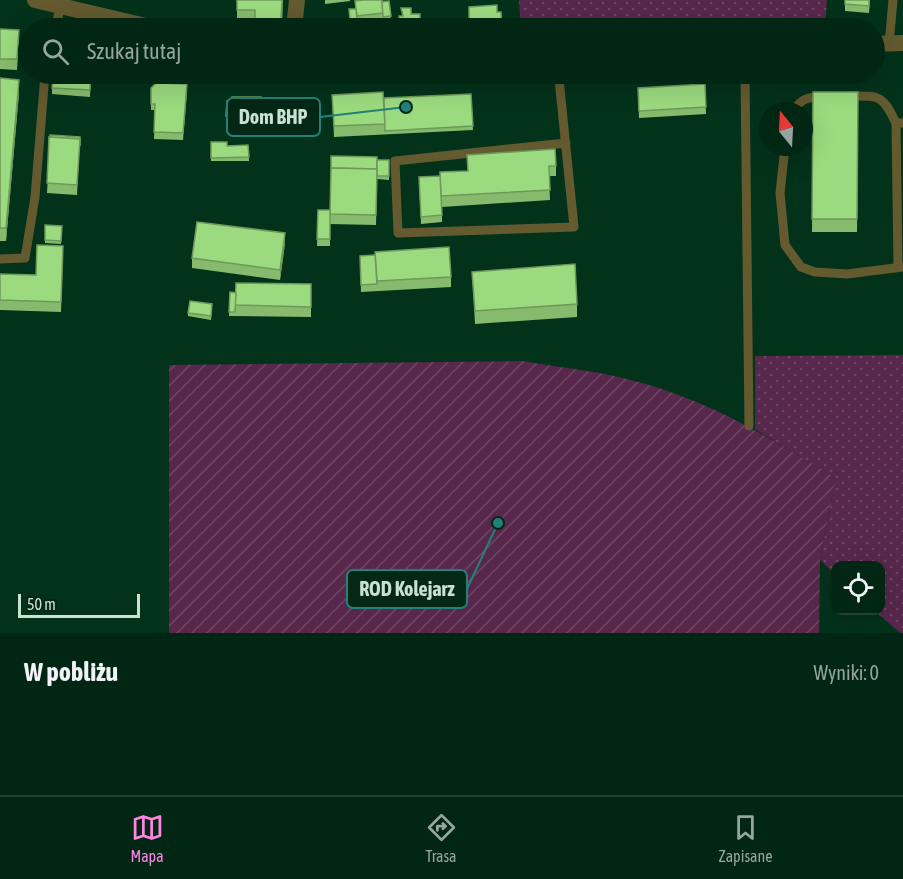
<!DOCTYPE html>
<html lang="pl">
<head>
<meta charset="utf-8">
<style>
  body { margin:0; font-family:"Asap Condensed",sans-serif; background:#0c2e1d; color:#f1f3f6 }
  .controls { position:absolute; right:18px; bottom:18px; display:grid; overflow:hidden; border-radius:12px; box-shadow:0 6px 24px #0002 }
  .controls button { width:54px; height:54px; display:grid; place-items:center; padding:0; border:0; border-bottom:2px solid #234334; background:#022614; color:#f1f3f6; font:30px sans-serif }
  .compass { position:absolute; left:759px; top:102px; width:54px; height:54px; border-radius:50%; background:#022614; box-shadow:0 6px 24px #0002; rotate:342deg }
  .scale { position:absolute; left:18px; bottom:15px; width:122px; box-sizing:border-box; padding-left:6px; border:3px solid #cae1d1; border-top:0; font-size:16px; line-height:21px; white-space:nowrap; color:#cae1d1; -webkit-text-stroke:4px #052715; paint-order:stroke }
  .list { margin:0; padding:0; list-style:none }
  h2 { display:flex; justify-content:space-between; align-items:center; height:78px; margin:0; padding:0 24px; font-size:26px }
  h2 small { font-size:20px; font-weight:400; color:#96a5a0 }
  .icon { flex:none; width:33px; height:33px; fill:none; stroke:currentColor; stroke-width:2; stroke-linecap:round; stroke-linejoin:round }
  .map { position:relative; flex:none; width:903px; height:633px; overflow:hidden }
  .search { position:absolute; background:#022614; box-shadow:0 6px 24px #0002; left:18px; right:18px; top:18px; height:66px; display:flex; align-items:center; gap:15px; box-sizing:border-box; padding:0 21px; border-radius:33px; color:#96a5a0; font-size:22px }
  .sheet { height:162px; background:#022614 }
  nav { display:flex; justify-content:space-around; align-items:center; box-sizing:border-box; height:84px; border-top:2px solid #234334; background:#022614; font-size:16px; color:#96a5a0 }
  nav a { display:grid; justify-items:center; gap:3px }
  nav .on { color:#fd86e2 }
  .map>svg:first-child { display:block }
  .grass { fill:url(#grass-dots) }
  .garden { fill:url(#garden-furrows) }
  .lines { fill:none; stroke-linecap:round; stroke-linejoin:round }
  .service { stroke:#645a30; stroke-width:9 }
  .minor { stroke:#645a30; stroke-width:16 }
  .wall { fill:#86bb6d }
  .shaded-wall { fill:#6d9959 }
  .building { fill:#9cda7f; stroke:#6d9959; stroke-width:1.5 }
  .leader { fill:none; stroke:#228178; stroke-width:2 }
  .callout-dot { fill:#228178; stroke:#052715; stroke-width:2 }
  .callout { fill:#052715; stroke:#228178; stroke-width:2 }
  .callout-label { font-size:20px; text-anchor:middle; font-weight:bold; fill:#cae1d1 }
</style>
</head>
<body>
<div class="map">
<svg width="903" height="633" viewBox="0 0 903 633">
  <defs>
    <pattern id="grass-dots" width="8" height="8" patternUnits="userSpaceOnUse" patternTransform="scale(1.5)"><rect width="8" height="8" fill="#57274c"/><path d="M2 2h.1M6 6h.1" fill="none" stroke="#6e4665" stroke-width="1.8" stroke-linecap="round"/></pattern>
    <pattern id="garden-furrows" width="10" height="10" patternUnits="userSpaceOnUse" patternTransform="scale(1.5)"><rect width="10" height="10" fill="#57274c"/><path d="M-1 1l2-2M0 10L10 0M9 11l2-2" fill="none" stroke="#6e4665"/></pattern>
  </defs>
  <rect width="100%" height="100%" fill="#03321b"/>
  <g class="grass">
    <polygon points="519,0 827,0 825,27 796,28 521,28"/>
    <polygon points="903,355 903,633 900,633 875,611 880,610 880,566 836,566 835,574 820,560 834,486 839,480 755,429 755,356"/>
  </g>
  <path class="garden" d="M523,361C556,367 590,370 623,378C702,396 771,438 839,480L834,486L820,560L819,633H169V365Z"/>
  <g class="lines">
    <g class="service">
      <polyline points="55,28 61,5"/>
      <polyline points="889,44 893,0"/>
      <polyline points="559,74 559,79 574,227 398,233 395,161 566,143"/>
      <polyline points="745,74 749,426"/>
      <path d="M848,96C880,96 882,94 896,123H903"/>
      <path d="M794,111C801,97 811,97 825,96"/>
      <polyline points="896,123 898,267"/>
      <polyline points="785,147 780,193 785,245 801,267 815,272 847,274 903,267"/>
      <polyline points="0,259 25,258 35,197 45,74"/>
    </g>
    <g class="minor">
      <polyline points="35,0 154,28"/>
      <polyline points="294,28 297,0"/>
      <polyline points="874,44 903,43"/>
    </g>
  </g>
  <g class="wall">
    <polygon points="237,0 283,0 282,28 255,28 255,21 237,20"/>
    <polygon points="325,0 350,0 350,1 325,4"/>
    <polygon points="364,0 389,1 391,20 350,24 349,9 355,9 355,1"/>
    <polygon points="845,0 870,0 869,13 845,11"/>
    <polygon points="0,29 19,40 17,70 0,69"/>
    <polygon points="91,74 90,97 52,94 52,88"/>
    <polygon points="0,78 19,93 6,241 0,241"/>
    <polygon points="705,84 706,114 639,118 638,88"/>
    <polygon points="151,88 187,91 183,140 154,139 155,110 151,110"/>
    <polygon points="813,92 858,92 857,232 812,232"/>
    <polygon points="471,94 473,130 334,137 332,95 384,98"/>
    <polygon points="261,101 271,101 271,124 226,123 226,116"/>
    <polygon points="50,137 80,137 77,195 47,193"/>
    <polygon points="211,142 227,146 248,145 249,161 211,161"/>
    <polygon points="467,155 556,166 556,176 549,176 550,200 442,207 442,222 421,224 419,184 440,176 468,171"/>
    <polygon points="377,160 389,160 389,180 377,179 376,225 330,224 330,246 317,246 318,210 330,210"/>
    <polygon points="45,225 62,226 61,244 45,243"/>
    <polygon points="285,243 280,280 192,268 192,258"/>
    <polygon points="63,256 61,312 0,310 0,274 36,275"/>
    <polygon points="360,263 451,277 451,287 361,292"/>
    <polygon points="472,272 577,304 577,317 475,324"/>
    <polygon points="311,284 311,317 229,316 230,292 236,293"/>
    <polygon points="212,308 211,320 188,316 188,313"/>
  </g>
  <g class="shaded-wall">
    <polygon points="19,80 19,93 6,241 6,228"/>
    <polygon points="285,233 285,243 280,280 280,270"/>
  </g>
  <g class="building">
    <polygon points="237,0 282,0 281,20 255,20 255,10 237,10"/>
    <polygon points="364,0 382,0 383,13 357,16 355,1"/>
    <polygon points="845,0 869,0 869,6 845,4"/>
    <polygon points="389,1 391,16 383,17 382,2"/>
    <polygon points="497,5 497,12 501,12 502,28 469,28 469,7"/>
    <polygon points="401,8 411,8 411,14 420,14 420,19 443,19 443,28 399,28 399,16 403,16"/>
    <polygon points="349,9 356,9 357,19 350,20"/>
    <polygon points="0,29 19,30 17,59 0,59"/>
    <polygon points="53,74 91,74 90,90 52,88"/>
    <polygon points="0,78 19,80 6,228 0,228"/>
    <polygon points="156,83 187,84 183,133 154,132 155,104 151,104 151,88"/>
    <polygon points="705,84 706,107 639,111 638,88"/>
    <polygon points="383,92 385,124 334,126 332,95"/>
    <polygon points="813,92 858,92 857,219 812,219"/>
    <polygon points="471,94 473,126 385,131 384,98"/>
    <polygon points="232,97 261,97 261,101 271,101 271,117 226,116 227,101 232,101"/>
    <polygon points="50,135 80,137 80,146 80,139 50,137"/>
    <polygon points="49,137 80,139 77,185 47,183"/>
    <polygon points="211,142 227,142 227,146 248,145 249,157 211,158"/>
    <polygon points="555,149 556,166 549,166 550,190 441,196 440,172 468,171 467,155"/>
    <polygon points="331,156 377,157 377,173 377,169 331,168"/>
    <rect x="377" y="160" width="12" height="16"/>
    <polygon points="331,168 377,169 376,215 330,214"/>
    <polygon points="440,176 442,215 421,217 419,177"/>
    <polygon points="318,210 330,210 330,239 317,239"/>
    <polygon points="197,222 285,233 280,270 192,258"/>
    <polygon points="45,225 62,226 61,241 45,240"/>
    <polygon points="37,245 63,246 61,302 0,300 0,274 36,275"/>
    <polygon points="449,247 451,277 377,281 375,252"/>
    <polygon points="375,255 377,284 361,285 360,256"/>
    <polygon points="575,264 577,304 475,311 472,272"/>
    <polygon points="236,283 311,284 311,307 235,305"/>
    <polygon points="230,292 236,293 235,312 229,312"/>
    <polygon points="190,301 212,304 211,316 188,313"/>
  </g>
  <path class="leader" d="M406 107L320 117M498 523L467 589"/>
  <g class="callout-dot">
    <circle cx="406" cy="107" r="6"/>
    <circle cx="498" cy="523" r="6"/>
  </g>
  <g class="callout">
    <rect x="227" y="98" width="93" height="38" rx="6"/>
    <rect x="347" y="570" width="120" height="38" rx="6"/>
  </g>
  <g class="callout-label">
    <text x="273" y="124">Dom BHP</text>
    <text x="407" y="596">ROD Kolejarz</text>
  </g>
</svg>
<div class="controls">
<button><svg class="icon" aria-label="locate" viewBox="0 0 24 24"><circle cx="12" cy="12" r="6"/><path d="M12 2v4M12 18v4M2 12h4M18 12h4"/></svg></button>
</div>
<svg class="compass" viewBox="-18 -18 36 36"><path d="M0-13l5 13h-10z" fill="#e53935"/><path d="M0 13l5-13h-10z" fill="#96a5a0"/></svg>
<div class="scale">50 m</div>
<div class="search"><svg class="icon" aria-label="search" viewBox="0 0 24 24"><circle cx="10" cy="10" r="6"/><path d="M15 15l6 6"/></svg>Szukaj tutaj</div>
</div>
<section class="sheet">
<h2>W pobliżu<small>Wyniki: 0</small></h2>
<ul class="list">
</ul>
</section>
<nav>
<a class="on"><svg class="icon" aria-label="map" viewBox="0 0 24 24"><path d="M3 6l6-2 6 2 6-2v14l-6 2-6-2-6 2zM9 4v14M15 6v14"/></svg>Mapa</a>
<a><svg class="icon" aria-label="directions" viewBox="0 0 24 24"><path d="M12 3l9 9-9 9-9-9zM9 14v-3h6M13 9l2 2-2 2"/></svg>Trasa</a>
<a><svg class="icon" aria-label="saved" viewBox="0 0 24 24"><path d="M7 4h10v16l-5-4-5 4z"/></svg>Zapisane</a>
</nav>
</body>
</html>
